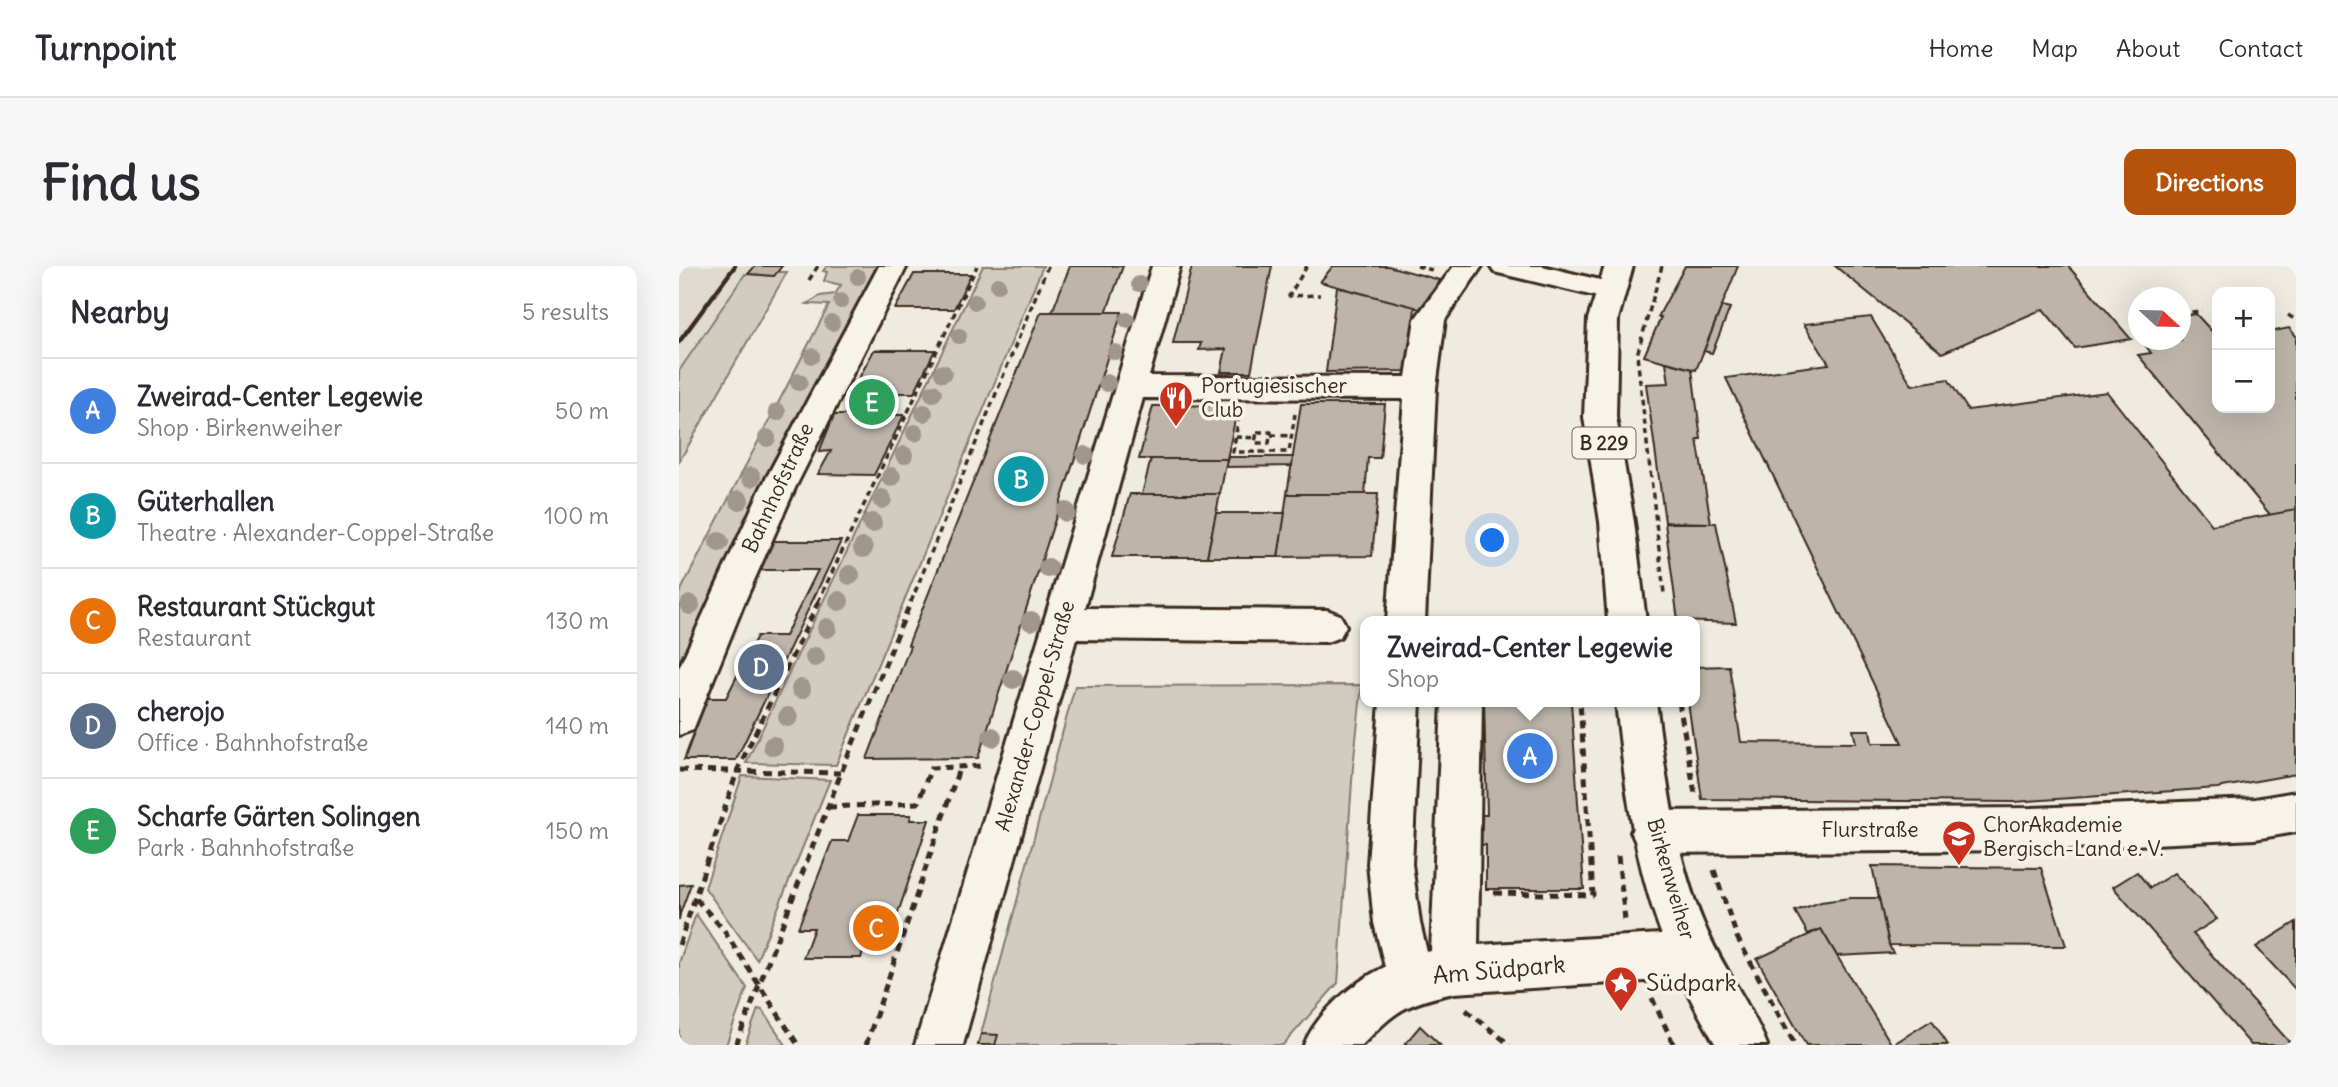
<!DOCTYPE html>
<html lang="en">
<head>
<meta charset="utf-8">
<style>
  body { margin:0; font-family:Delius,sans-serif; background:#f7f7f7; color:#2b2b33 }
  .controls { position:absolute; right:21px; top:21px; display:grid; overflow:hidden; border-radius:14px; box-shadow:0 7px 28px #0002 }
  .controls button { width:63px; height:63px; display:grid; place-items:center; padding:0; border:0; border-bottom:2px solid #e1e1e2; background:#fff; color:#2b2b33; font:35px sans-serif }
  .compass { position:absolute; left:1449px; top:21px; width:63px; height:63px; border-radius:50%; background:#fff; box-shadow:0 7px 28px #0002; rotate:112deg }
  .you { position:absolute; left:814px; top:275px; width:24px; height:24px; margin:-18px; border:5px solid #fff; border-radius:50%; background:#1a73e8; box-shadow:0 0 0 10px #1a73e833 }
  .badge { display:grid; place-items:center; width:46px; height:46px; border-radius:50%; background:#b45309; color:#fff; font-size:23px; font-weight:700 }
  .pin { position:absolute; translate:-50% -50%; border:4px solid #fff; box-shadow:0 2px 7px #0006 }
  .popup { position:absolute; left:681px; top:350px; width:340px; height:91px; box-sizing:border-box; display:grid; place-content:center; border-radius:14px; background:#fff; filter:drop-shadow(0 2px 5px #0005); font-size:23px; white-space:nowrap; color:#7c7c81 }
  .popup b { font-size:26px; color:#2b2b33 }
  .popup::after { content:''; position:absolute; left:50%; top:100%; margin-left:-14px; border:14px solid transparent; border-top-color:#fff }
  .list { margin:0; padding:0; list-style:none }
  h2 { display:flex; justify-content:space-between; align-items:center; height:91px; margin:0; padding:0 28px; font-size:30px }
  h2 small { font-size:23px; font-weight:400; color:#7c7c81 }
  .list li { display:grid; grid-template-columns:46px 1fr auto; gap:21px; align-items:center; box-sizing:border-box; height:105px; padding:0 28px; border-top:2px solid #e1e1e2 }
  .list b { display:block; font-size:26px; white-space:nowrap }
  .list p { margin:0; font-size:23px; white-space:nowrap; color:#7c7c81 }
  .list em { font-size:23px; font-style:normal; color:#7c7c81 }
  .map { position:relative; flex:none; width:1617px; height:779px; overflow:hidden; border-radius:14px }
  header { display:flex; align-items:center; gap:42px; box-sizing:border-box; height:98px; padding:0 35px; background:#fff; border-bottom:2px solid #e1e1e2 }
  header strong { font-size:33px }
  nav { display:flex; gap:38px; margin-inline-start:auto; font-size:24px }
  .intro { display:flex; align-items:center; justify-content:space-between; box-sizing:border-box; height:168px; padding:0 42px }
  h1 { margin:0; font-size:49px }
  .button { padding:18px 32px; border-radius:14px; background:#b45309; color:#fff; font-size:24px; font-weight:700 }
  main { display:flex; gap:42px; padding:0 42px }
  aside { flex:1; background:#fff; border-radius:14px; box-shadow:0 7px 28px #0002 }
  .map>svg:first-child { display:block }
  .built { fill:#e0dbd0 }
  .green { fill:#d1cbc0; stroke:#867a6f; stroke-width:2 }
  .building { fill:#bdb5aa; stroke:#3b2a1e; stroke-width:2 }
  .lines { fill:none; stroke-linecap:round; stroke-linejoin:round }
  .minor-casing { stroke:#3b2a1e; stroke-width:6 }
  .major-casing { stroke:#3b2a1e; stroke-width:6 }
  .path-far1 { stroke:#3b2a1e; stroke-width:3.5; stroke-dasharray:6 4.5; stroke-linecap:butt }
  .path { stroke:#3b2a1e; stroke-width:5; stroke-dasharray:8 6; stroke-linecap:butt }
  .minor { fill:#f7f3e8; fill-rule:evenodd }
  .major { fill:#f7f3e8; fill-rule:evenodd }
  .rail { stroke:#3b2a1e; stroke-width:4.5 }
  .tree { fill:#a0978b }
  .labels { text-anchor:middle; stroke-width:7; stroke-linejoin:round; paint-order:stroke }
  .shield { fill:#f7f3e8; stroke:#73665b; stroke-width:2 }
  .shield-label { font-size:19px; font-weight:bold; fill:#3b2a1e }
  .poi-label { font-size:21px; fill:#3b2a1e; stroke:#f7f3e8; text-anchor:start }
  .street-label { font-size:21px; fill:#3b2a1e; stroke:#f7f3e8 }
  .near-street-label { font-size:24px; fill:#3b2a1e; stroke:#f7f3e8 }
  .near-poi-label { font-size:24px; fill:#3b2a1e; stroke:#f7f3e8; text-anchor:start }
</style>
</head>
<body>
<header>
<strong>Turnpoint</strong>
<nav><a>Home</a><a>Map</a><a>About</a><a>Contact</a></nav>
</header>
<div class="intro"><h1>Find us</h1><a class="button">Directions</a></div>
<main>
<aside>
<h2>Nearby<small>5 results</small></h2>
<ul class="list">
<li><span class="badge" style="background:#3f7fe0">A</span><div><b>Zweirad-Center Legewie</b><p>Shop · Birkenweiher</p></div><em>50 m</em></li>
<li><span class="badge" style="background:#0f9aa8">B</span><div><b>Güterhallen</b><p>Theatre · Alexander-Coppel-Straße</p></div><em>100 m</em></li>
<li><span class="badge" style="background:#e8710a">C</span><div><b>Restaurant Stückgut</b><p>Restaurant</p></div><em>130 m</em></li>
<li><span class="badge" style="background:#5c6f8a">D</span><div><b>cherojo</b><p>Office · Bahnhofstraße</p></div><em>140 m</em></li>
<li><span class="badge" style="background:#2e9e5b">E</span><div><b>Scharfe Gärten Solingen</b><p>Park · Bahnhofstraße</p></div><em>150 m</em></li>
</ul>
</aside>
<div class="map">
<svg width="1617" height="779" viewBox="0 0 1617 779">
  <rect width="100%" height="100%" fill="#efebe0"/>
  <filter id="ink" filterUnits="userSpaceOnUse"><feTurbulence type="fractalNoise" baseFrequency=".0143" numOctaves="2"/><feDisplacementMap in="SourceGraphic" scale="14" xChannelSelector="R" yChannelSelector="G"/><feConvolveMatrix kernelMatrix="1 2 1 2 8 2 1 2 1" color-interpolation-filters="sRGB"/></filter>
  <g filter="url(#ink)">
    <polygon class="built" points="0,0 72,0 0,105"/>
    <g class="green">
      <path d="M148,0H201C125,132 57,266 0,407V328L150,39L128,38L141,30L156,28L162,19L145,15L148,6L144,5Z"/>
      <polygon points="304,0 364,0 157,499 67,497"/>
      <polygon points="98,6 108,6 0,196 0,105 66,8 95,10"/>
      <polygon points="683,419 674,501 659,717 604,779 299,779 396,420"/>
      <polygon points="63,510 151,514 78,694 26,622"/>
      <polygon points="17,648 68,722 47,779 0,779 0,697"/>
      <polygon points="79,743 83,744 107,779 66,779"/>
    </g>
    <g class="building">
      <polygon points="76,0 103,0 95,10 69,8"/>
      <polygon points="391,0 444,0 427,47 373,46"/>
      <polygon points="513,0 593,0 572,106 542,106 547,83 520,84 522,77 494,77"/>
      <polygon points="654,0 709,0 761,14 741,43 641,16"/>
      <polygon points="1006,0 1059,0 1017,104 965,90 982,51 979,51"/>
      <polygon points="1156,0 1389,0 1452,73 1396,82 1364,43 1263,87"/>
      <polygon points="235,8 292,8 275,43 216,43"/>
      <polygon points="658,21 736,41 730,105 647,106"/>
      <polygon points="1043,40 1051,42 1033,87 1025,85"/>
      <polygon points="362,46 443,46 299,492 188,493 231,380 229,379"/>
      <polygon points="1517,48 1538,71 1538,142 1591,142 1591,66 1610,62 1617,70 1617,244 1593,251 1459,89 1472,87 1464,76 1502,74 1502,50"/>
      <polygon points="1192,51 1233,119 1269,113 1289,144 1428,126 1533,259 1617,244 1617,508 1538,522 1335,536 1023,533 1009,436 1015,436 1015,401 1050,400 1062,476 1177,477 1174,464 1191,464 1193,477 1223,477 1047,112 1150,98 1125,58"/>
      <polygon points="195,84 256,84 235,127 172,127"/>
      <polygon points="987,96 1013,103 1022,173 1018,173 1032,257 986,256 967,118 990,117"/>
      <polygon points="622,138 706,138 701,192 689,192 686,228 608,228"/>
      <polygon points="559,139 548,193 460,193 474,140"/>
      <polygon points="155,149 225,149 195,209 139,208 152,185 140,186"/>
      <polygon points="549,191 614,191 613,200 547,201"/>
      <polygon points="472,193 548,193 541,228 463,228"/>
      <polygon points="451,228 541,228 528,291 433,291"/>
      <polygon points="608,228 699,228 693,290 599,291"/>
      <polygon points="537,247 606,247 599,291 528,291"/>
      <polygon points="986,257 1037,257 1057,357 999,355"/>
      <polygon points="93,275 162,275 57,494 5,494 28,432 47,432 78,370 106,370 139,304 80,304"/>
      <polygon points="805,436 892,436 905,623 807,623 807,579 796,579 796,549 808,549"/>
      <polygon points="179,549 232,549 231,554 250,554 206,686 184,686 182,692 124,692 135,662 119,662 153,575 169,575"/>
      <polygon points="1193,600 1362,602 1387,680 1210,679"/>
      <polygon points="1458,606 1471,622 1495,607 1538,653 1514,668 1613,779 1572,779 1434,621"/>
      <polygon points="12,618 1,648 0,654 0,619"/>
      <polygon points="1171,632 1200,632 1210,679 1214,687 1158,690 1142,663 1129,668 1116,645 1142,636"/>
      <polygon points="1617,656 1617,724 1577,681"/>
      <polygon points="1142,663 1158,690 1213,779 1127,779 1078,693"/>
      <polygon points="1253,754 1269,779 1213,779"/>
      <polygon points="741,760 761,779 725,779"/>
      <polygon points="302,768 319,769 316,779 299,779"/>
    </g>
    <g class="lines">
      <g class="minor-casing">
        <g id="minor">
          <polygon points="200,0 228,0 116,222 66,335 14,464 0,469 0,402 4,393 82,222"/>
          <polygon points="473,0 501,0 470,110 727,111 736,53 741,46 775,0 803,0 766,54 757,122 746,355 708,355 725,133 464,132 406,342 648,344 661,349 667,360 661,371 648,376 397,373 284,779 236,779"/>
          <polygon points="811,0 863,0 942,19 946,25 942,31 932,34 815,6"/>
          <path d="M701,436H741L733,598L741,657L748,686L752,685L763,436H803L799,679L1014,666L1030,673L1037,689L1030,705L1014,712L775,727C726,738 718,743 683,779H625C638,747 674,716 706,701L695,657L689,598Z"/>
          <polygon points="1617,526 1617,566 1576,573 1353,584 974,587 959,581 952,566 959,551 974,545 1353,542 1576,533"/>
        </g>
      </g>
      <g class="major-casing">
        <g id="major">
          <polygon points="926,0 954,0 939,53 937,151 955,256 967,355 929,355 921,256 905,151 909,53"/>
          <path d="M937,436H977C987,510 995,586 1024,656C1041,699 1071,736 1088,779H1037C1009,731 984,681 969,627C951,565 944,500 937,436Z"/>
        </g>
      </g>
      <g class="path-far1">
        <polyline points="628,0 610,30 641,29"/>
        <polyline points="738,0 753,4"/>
        <polyline points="983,0 958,89 985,327"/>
        <polyline points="130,14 139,0"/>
        <polyline points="1502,47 1523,45"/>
        <polyline points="1609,49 1617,54"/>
        <polyline points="560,150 554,186 610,186 616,148"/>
        <polygon points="578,166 592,166 590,177 576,177"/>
        <polyline points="592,169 612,170"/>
        <polyline points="557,171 577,172"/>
        <polyline points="139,336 298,0"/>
        <polyline points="232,336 369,0"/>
      </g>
      <g class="path">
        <polyline points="1000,436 1016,528"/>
        <polyline points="0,504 162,507"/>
        <polyline points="149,541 239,537 252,502 302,500"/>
        <polyline points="939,590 946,654"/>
        <polyline points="1035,604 1058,671 1116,779"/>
        <polyline points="815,627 914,629 901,436"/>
        <polyline points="17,633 44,663 119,779"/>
        <polyline points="0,679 59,503 140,335"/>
        <polyline points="973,732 995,779"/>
        <polyline points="787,744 831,779"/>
        <polyline points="57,779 162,507 232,335"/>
        <polyline points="187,779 281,500"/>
      </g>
      <use href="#minor" class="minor"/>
      <use href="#major" class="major"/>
      <g class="rail">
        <polyline points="0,2 2,0"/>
        <polyline points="0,76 56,0"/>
      </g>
    </g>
    <g class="tree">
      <circle cx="179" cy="11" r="8"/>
      <circle cx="460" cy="18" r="8"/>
      <circle cx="319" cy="19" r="8"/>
      <circle cx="162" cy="35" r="8"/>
      <circle cx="296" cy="36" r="8"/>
      <circle cx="448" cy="54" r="8"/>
      <circle cx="153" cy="57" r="8"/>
      <circle cx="280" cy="70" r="8"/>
      <circle cx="436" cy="86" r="8"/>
      <circle cx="133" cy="90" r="8"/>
      <circle cx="264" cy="107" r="9"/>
      <circle cx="120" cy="116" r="9"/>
      <circle cx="428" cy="117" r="9"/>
      <circle cx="254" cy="127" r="9"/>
      <circle cx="98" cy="146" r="9"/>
      <circle cx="245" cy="147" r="9"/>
      <circle cx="236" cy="167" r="9"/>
      <circle cx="88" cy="172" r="9"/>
      <circle cx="225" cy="189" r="9"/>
      <circle cx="406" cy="189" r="9"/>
      <circle cx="72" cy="211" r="10"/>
      <circle cx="212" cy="211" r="10"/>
      <circle cx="203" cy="233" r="10"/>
      <circle cx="60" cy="234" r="10"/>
      <circle cx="387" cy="246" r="10"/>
      <circle cx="193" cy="257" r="10"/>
      <circle cx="40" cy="276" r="10"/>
      <circle cx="184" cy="282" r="10"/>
      <circle cx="369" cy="302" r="10"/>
      <circle cx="171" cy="309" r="10"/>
      <circle cx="160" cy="335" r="10"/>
      <circle cx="11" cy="339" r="10"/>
      <circle cx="352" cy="355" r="10"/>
      <circle cx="148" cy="362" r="10"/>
      <circle cx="136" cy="391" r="10"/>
      <circle cx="334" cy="413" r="10"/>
      <circle cx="122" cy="423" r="10"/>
      <circle cx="109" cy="451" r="10"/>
      <circle cx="313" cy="471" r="10"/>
      <circle cx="94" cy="480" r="10"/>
    </g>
  </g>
  <defs>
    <g id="restaurant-pin" transform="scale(1.75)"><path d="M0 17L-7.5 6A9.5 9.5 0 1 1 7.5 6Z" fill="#c8321e" stroke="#f7f3e8"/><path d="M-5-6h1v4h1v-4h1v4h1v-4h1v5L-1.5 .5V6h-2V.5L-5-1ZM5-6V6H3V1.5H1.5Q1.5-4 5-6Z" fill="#fff"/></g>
    <g id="school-pin" transform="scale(1.75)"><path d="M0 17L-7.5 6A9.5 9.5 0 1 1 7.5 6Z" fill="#c8321e" stroke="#f7f3e8"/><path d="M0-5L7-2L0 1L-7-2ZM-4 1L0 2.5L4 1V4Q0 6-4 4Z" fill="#fff"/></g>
    <g id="sight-pin" transform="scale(1.75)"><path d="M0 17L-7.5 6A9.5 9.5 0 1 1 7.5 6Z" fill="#c8321e" stroke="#f7f3e8"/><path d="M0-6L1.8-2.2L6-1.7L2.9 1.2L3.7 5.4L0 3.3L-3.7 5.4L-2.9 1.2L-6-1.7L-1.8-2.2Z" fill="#fff"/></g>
  </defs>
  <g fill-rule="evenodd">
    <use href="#restaurant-pin" x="497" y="132"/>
    <use href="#school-pin" x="1280" y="571"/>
    <use href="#sight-pin" x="942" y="717"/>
  </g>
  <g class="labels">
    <rect class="shield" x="893.5" y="161.5" width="63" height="31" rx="5"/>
    <g class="shield-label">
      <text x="925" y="184">B 229</text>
    </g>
    <g class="poi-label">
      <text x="522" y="127">Portugiesischer<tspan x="522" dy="24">Club</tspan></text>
      <text x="1304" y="566">ChorAkademie<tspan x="1304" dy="24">Bergisch-Land e. V.</tspan></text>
    </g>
    <g class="street-label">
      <text transform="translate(99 222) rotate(-65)" y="7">Bahnhofstraße</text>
      <text transform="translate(356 450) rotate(-74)" y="7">Alexander-Coppel-Straße</text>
      <text x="1191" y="571">Flurstraße</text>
      <text transform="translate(992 613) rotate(74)" y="7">Birkenweiher</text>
    </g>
    <g class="near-street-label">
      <text transform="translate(820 704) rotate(-5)" y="8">Am Südpark</text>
    </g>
    <g class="near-poi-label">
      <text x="967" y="725">Südpark</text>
    </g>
  </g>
</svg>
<div class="controls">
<button>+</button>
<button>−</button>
</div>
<svg class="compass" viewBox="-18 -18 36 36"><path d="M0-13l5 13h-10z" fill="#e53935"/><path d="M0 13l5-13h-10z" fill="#7c7c81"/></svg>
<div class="you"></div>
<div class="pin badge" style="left:851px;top:490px;background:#3f7fe0">A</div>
<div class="popup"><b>Zweirad-Center Legewie</b>Shop</div>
<div class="pin badge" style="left:342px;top:213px;background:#0f9aa8">B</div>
<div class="pin badge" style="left:197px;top:662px;background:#e8710a">C</div>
<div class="pin badge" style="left:82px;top:401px;background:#5c6f8a">D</div>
<div class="pin badge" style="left:193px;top:136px;background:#2e9e5b">E</div>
</div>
</main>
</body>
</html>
